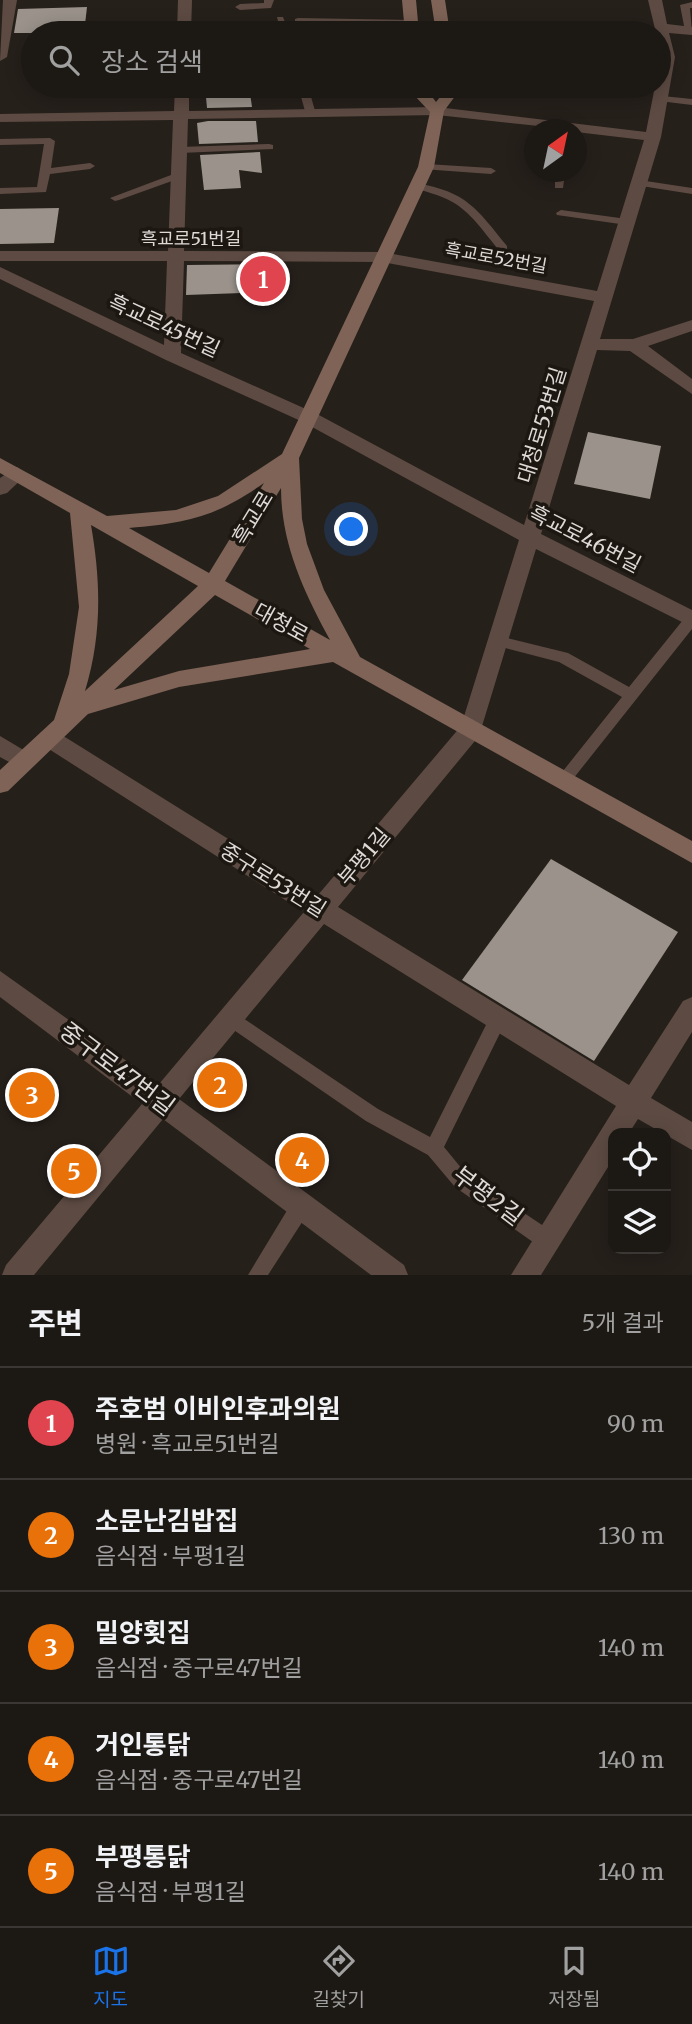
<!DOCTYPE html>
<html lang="ko">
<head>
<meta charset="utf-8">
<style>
  body { margin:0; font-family:Merriweather,"Noto Sans KR",serif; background:#292522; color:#f1f3f6 }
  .controls { position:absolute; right:21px; bottom:21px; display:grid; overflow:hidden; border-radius:14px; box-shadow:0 4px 18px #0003 }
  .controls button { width:63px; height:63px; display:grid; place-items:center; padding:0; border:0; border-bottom:2px solid #3a3734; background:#1c1814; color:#f1f3f6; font:35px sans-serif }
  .compass { position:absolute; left:524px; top:119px; width:63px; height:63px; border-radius:50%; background:#1c1814; box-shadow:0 4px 18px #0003; rotate:33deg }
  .you { position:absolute; left:352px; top:530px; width:24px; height:24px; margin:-18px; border:5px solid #fff; border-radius:50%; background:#1a73e8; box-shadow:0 0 0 10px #1a73e833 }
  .badge { display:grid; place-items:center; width:46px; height:46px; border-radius:50%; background:#1a73e8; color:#fff; font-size:23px; font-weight:700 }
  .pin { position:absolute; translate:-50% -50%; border:4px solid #fff; box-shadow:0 2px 7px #0006 }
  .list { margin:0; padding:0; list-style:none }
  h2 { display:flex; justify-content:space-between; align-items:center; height:91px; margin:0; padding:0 28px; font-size:30px }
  h2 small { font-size:23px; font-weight:400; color:#a0a0a0 }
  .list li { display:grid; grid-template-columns:46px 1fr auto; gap:21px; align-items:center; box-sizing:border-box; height:112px; padding:0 28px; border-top:2px solid #3a3734 }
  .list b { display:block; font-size:26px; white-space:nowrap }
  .list p { margin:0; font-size:23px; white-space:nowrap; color:#a0a0a0 }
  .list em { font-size:23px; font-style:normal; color:#a0a0a0 }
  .icon { flex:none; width:38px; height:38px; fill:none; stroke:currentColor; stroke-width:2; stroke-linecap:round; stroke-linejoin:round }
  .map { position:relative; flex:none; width:692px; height:1275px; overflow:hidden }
  .search { position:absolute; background:#1c1814; box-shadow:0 4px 18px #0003; left:21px; right:21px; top:21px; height:77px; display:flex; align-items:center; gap:18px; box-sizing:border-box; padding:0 24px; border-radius:38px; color:#a0a0a0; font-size:26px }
  .sheet { height:651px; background:#1c1814 }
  nav { display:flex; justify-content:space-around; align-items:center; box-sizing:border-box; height:98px; border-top:2px solid #3a3734; background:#1c1814; font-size:19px; color:#a0a0a0 }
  nav a { display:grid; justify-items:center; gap:4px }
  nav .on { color:#1a73e8 }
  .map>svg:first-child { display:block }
  .building { fill:#9a928b }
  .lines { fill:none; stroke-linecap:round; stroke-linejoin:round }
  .service { fill:#5d4b43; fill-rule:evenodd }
  .minor { fill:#5d4b43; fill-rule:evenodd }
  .secondary { fill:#7e6356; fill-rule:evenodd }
  .labels { text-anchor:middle; stroke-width:7; stroke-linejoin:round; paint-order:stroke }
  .far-street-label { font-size:18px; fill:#ded9d5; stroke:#1d1712 }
  .street-label { font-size:21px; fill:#ded9d5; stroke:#1d1712 }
  .near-street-label { font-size:24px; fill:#ded9d5; stroke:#1d1712 }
</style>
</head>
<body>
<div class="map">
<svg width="692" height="1275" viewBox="0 0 692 1275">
  <rect width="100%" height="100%" fill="#26201b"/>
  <g class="building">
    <polygon points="87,7 84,33 14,33 18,9"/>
    <polygon points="205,86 249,86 252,107 207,108"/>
    <polygon points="208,121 256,121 258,142 199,144 197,123"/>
    <polygon points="260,152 262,173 239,170 241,188 204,190 200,155"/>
    <polygon points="59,208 54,243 0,244 0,209"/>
    <polygon points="270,264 271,292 186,295 187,265"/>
    <polygon points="588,432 661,446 650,499 574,484"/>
    <polygon points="551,859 678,932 594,1061 462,980"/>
  </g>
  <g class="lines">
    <g class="service">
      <polygon points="264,0 274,0 271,8 240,10 235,7 240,4 264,3"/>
      <polygon points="692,2 692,8 690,8 692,33 690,34 685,31 680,5"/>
      <polygon points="277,17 283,17 289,33 281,33"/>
      <polygon points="298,18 412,20 417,23 412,26 295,23 295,19"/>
      <polygon points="298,86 308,86 315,111 313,113 305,111"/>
      <polygon points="662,96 692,99 692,105 659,101 657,99"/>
      <polygon points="50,138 55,141 51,168 90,163 95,166 90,169 50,174 46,192 0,194 0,188 37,187 44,144 0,145 0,139"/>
      <polygon points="269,144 273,145 273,149 180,153 175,150 180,147"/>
      <polygon points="426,164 491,168 496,171 491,174 422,169 422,165"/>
      <polygon points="179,172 183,173 183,177 119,200 115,201 110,198"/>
      <polygon points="555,172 565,172 563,188 555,188"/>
      <polygon points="639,180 692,188 692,194 635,185 635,181"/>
      <path d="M416,183C467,192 476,208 507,246V250H499C467,211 463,200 412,188V184Z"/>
      <polygon points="561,210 627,219 632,222 627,225 557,215 556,213"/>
      <polygon points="692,614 692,629 569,784 564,786 559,784 556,780 559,776 622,697 559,662 494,645 492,641 494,637 499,636 568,653 629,687 687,615"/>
      <polygon points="231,1010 378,1109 430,1137 491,1015 497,1013 503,1015 505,1021 503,1027 444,1147 467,1175 554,1233 556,1240 554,1247 547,1249 540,1247 455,1187 428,1155 366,1121 225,1024 223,1018 225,1012"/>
      <polygon points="301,1197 308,1199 310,1206 308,1213 268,1275 248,1275 294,1199"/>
    </g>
    <g class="minor">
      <polygon points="3,0 17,0 7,57 0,61"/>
      <polygon points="178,0 192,0 191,33 177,33"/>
      <path d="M648,0H662L667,24L692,27V35L669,33L675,57L661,137L600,339H633L692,320V331L648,346L692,379V394L630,351L597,350L541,534L692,610V627L536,549L479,736L338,907L629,1085L683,1001L692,997V1032L651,1098L692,1122V1150L638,1119L629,1133H613V1159L541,1275H511L616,1106L324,924L179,1099L404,1265L408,1275H371L163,1119L34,1275H2L6,1265L142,1104L0,997V971L159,1084L304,912L41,744L38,738L41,732L49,729L57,732L318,895L461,726L519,540L303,422L166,360L0,279V267L164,345L167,261H0V251H168L173,120L0,122V114L174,111L175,86H189V111L437,107L646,132L655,86H659V33H656ZM437,115L576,130V132L644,140L597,291L382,252L184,251L188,119ZM184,261L382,262L594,301L524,525L317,414L181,353Z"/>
      <polygon points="17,467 27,474 7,493 0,495 0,478"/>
      <polygon points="0,736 32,755 35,761 32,767 24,770 0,757"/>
    </g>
    <g class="secondary">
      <polygon points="402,0 416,0 419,33 405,33"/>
      <polygon points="431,0 445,0 450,33 436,33"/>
      <path d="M410,86H424L436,102L445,91L444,86H458L459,91L444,111L434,167L299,458L302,519L307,544L324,590L360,657L692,841V863L333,662L179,687L88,714L8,791L0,793V770L54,720L69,674L79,607L70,513L0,473V458L107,516L176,510L218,496L282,454L418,167L430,112L413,94ZM264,483L209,573L129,528C187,523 216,517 264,483ZM281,488C281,544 304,592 330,640L225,581ZM91,525L198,586L85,691C102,635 101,583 91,525ZM215,595L310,649L179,671L114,690Z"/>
    </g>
  </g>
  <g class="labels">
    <g class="far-street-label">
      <text x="191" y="245">흑교로51번길</text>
      <text transform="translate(496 258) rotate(10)" y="6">흑교로52번길</text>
    </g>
    <g class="street-label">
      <text transform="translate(164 326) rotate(25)" y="7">흑교로45번길</text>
      <text transform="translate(542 425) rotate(-73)" y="7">대청로53번길</text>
      <text transform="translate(253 518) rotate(-59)" y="7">흑교로</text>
      <text transform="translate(585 539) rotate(27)" y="7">흑교로46번길</text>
      <text transform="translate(281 623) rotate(29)" y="7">대청로</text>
      <text transform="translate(364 857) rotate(-50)" y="7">부평1길</text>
      <text transform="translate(273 880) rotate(32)" y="7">중구로53번길</text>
    </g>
    <g class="near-street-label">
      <text transform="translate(117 1069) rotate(37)" y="8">중구로47번길</text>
      <text transform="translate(488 1196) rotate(37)" y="8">부평2길</text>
    </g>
  </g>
</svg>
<div class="controls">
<button><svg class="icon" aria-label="locate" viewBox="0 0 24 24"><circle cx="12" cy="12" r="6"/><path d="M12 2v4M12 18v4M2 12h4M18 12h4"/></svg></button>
<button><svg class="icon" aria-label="layers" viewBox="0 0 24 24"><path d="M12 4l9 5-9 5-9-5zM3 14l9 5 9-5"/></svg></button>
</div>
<svg class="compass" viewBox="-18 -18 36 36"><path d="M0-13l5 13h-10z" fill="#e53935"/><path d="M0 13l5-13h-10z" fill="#a0a0a0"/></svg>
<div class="you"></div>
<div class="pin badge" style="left:263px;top:279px;background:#e0444e">1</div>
<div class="pin badge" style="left:220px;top:1085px;background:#e8710a">2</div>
<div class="pin badge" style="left:32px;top:1095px;background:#e8710a">3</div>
<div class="pin badge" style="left:302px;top:1160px;background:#e8710a">4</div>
<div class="pin badge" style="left:74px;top:1171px;background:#e8710a">5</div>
<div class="search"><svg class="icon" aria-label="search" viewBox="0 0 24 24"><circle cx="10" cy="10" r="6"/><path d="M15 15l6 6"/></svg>장소 검색</div>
</div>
<section class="sheet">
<h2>주변<small>5개 결과</small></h2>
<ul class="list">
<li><span class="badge" style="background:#e0444e">1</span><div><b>주호범 이비인후과의원</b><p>병원 · 흑교로51번길</p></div><em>90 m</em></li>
<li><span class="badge" style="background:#e8710a">2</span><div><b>소문난김밥집</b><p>음식점 · 부평1길</p></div><em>130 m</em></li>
<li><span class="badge" style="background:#e8710a">3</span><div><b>밀양횟집</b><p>음식점 · 중구로47번길</p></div><em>140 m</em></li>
<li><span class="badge" style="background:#e8710a">4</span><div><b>거인통닭</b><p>음식점 · 중구로47번길</p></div><em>140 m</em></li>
<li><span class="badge" style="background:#e8710a">5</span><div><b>부평통닭</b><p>음식점 · 부평1길</p></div><em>140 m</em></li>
</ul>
</section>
<nav>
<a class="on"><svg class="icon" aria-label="map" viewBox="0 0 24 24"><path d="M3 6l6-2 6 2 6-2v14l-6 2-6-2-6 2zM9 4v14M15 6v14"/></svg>지도</a>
<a><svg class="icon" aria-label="directions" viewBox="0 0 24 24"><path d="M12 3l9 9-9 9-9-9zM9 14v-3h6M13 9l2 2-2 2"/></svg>길찾기</a>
<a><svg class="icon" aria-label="saved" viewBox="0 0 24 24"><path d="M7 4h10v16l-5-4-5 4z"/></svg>저장됨</a>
</nav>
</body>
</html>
